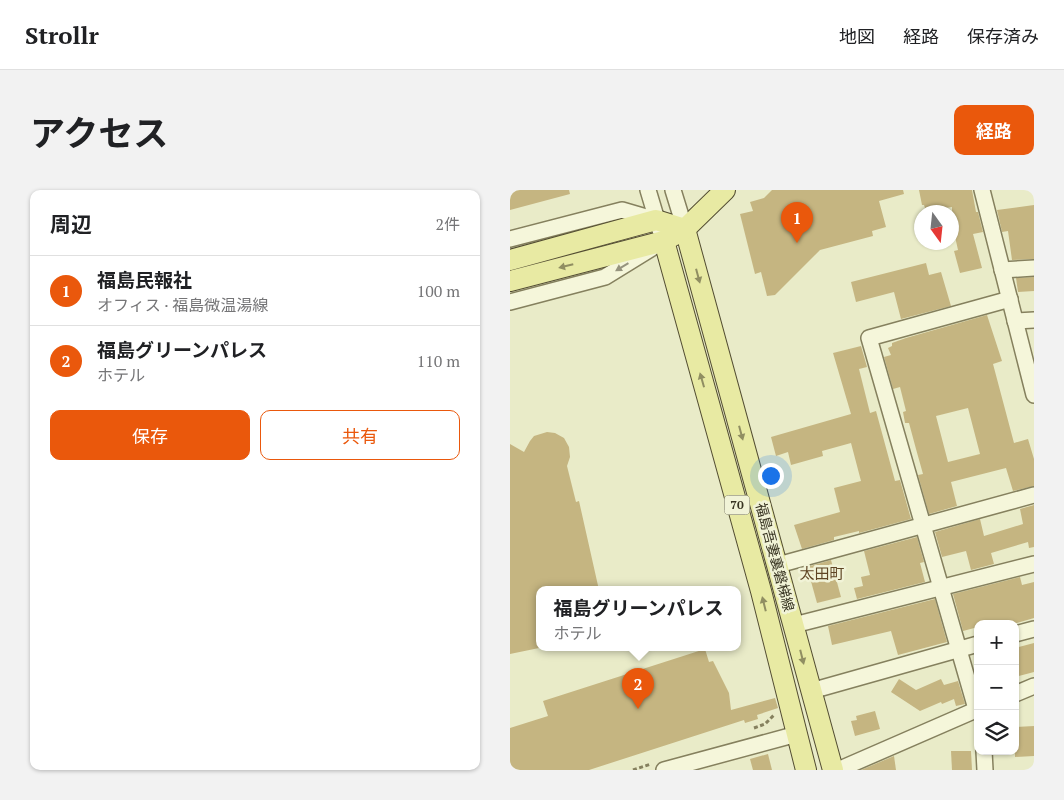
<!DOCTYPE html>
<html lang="ja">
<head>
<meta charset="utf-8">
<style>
  body { margin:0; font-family:"PT Serif","Noto Sans JP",serif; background:#f2f2f2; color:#202124 }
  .controls { position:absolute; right:15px; bottom:15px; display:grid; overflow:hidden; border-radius:10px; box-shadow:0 1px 4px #0004 }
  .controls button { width:45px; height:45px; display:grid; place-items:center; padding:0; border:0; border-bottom:1px solid #e0e0e0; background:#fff; color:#202124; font:25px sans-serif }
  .compass { position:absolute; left:404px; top:15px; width:45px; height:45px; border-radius:50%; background:#fff; box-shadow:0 1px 4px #0004; rotate:165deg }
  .you { position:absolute; left:260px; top:285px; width:18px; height:18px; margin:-12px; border:4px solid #fff; border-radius:50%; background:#1a73e8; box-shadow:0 0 0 8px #1a73e833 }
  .badge { display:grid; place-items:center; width:32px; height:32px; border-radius:50%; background:#ea580c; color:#fff; font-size:16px; font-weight:700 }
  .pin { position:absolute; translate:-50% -41px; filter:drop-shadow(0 1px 2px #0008) }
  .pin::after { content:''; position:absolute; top:26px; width:18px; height:15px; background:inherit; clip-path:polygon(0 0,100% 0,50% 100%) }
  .popup { position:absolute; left:26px; top:396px; width:205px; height:65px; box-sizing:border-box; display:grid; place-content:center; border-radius:10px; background:#fff; filter:drop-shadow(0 1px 4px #0005); font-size:16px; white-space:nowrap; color:#757577 }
  .popup b { font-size:19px; color:#202124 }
  .popup::after { content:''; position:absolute; left:50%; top:100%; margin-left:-10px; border:10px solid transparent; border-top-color:#fff }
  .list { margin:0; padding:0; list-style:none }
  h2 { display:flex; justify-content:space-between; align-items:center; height:65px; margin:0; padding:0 20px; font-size:21px }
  h2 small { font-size:16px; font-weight:400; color:#757577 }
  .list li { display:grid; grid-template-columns:32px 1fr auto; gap:15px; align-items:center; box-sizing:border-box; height:70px; padding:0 20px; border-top:1px solid #e0e0e0 }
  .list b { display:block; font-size:19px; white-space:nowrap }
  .list p { margin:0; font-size:16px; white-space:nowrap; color:#757577 }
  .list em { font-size:16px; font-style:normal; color:#757577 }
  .actions { display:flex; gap:10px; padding:15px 20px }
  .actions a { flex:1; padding:11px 0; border:1px solid #ea580c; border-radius:10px; text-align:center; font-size:18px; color:#ea580c }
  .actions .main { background:#ea580c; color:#fff }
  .icon { flex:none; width:28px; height:28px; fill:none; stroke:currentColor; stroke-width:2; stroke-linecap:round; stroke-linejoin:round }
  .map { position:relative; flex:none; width:524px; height:580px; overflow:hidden; border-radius:10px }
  header { display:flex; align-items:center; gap:30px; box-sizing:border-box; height:70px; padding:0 25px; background:#fff; border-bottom:1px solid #e0e0e0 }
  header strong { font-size:24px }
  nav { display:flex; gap:28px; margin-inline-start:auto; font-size:18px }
  .intro { display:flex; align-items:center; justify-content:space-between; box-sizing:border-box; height:120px; padding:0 30px }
  h1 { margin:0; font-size:35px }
  .button { padding:12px 22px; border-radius:10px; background:#ea580c; color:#fff; font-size:18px; font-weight:700 }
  main { display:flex; gap:30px; padding:0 30px }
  aside { flex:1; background:#fff; border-radius:10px; box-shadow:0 1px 4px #0004 }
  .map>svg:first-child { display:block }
  .building { fill:#c5b581; fill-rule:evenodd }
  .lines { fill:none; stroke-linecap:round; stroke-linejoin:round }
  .minor-casing { stroke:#85805e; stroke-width:18 }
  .major-casing { stroke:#534d32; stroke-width:22 }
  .path { stroke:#85805e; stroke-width:3; stroke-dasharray:4 2.5; stroke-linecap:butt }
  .minor { stroke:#f5f6da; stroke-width:15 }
  .major { stroke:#e8eaa3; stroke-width:20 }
  .oneway { fill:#908e62 }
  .oneway2 { fill:#96947e }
  .labels { text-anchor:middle; stroke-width:5; stroke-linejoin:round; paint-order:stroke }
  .shield { fill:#f1f3d7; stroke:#6f6d58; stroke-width:1 }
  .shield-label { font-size:12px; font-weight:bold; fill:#373321 }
  .street-label { font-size:14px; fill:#373321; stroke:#f1f3d7 }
  .neighbourhood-label { font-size:15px; fill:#5f4524; stroke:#f1f3d7 }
</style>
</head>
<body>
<header>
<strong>Strollr</strong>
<nav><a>地図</a><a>経路</a><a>保存済み</a></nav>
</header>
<div class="intro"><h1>アクセス</h1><a class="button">経路</a></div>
<main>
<aside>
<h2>周辺<small>2件</small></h2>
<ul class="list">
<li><span class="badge">1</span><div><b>福島民報社</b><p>オフィス · 福島微温湯線</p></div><em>100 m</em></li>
<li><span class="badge">2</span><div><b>福島グリーンパレス</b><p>ホテル</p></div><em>110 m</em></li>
</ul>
<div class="actions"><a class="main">保存</a><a>共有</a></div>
</aside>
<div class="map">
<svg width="524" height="580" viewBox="0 0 524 580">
  <rect width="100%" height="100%" fill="#e9ebc8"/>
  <g class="building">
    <polygon points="0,0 59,0 60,4 0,20"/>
    <polygon points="262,0 393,0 394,4 369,11 376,37 362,41 363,46 310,60 265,105 257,106 251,82 245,84 230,24 243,21 240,12 254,8"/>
    <polygon points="409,0 462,0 466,22 468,22 473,42 463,44 472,78 450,83 444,61 448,60 442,33 442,17 416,21 414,15 412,15"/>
    <polygon points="524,15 524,69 502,70 498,41 492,42 487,20"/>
    <polygon points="416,73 419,85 431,82 441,116 391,129 384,102 346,112 341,92"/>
    <polygon points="524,87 524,101 508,102 506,88"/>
    <path d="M477,125L492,171L483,174L504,253L518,249L524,269V296L503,301L496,278L441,292L447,316L419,324L408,285L413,284L406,259L399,233H395L393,222L396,221L390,197L383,199L374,167L381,165L378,158L382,156V153L396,148ZM458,218L470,264L438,272L426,226Z"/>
    <polygon points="351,156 357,177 349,179 360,223 366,221 385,291 390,290 401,329 349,343 349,341 324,347 324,350 292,359 284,335 330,322 324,298 351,291 341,253 312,261 313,266 281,275 278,262 266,266 261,247 341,224 323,163"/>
    <polygon points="37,242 45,243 54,248 59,257 60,267 57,276 66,312 69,311 89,400 29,400 29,458 0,464 0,254 14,262 20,251 24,246"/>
    <polygon points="524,315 524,357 519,358 518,352 481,363 484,374 461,380 456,361 432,367 425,342 470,329 474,346 513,334 510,319"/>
    <polygon points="407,347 414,372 410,373 415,392 347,409 344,398 353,396 351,387 360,385 354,361"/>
    <polygon points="321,370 331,407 307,413 297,377"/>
    <polygon points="510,387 512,395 524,392 524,428 503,434 468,434 468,437 453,441 443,404"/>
    <polygon points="425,409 437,452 388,465 381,441 322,455 318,436"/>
    <polygon points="524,453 524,482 505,487 505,458"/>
    <polygon points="195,459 199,472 203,471 219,503 221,520 265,508 268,518 247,525 248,529 235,533 234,530 79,580 0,580 0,538 38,526 33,511"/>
    <polygon points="389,489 406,500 431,489 434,495 448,491 455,514 446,516 444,509 432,514 431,512 410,521 381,502"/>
    <polygon points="365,521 370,539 345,546 341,531 347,530 346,526"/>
    <polygon points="524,536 524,566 505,567 505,537"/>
    <polygon points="441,561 461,561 462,580 442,580"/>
    <polygon points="258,564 262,580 243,580 240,569"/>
    <polygon points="384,566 386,580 351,580"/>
  </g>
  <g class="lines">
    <g class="minor-casing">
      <g id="minor">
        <polyline points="138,0 150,40"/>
        <polyline points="163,0 175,39"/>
        <polyline points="472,0 524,205"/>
        <polyline points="0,49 112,20 146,30"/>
        <polyline points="492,80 524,78"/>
        <polyline points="0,112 95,87 142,58"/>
        <polyline points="505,131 524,130"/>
        <polyline points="268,375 524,305"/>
        <polyline points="284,435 524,374"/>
        <polyline points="505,444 524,439"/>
        <polyline points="301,501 468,454"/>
        <polyline points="505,504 524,496"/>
        <polyline points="466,519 359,148 500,109"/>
        <polyline points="474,561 475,580"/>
        <polyline points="154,580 287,544"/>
        <polyline points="328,580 468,519"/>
      </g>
    </g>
    <g class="major-casing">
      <g id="major">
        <polyline points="175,39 323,580"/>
        <polyline points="154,51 251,401 296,580"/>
        <polyline points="0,70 146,30 175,39"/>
        <polyline points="0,91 154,51 175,39 215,0"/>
      </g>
    </g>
    <g class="path">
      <polyline points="244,538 255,534 265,524"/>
      <polyline points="123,580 141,574"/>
    </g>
    <use href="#minor" class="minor"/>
    <use href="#major" class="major"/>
  </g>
  <defs><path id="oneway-solid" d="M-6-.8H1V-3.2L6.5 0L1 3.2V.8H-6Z" transform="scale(1.25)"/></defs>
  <g class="oneway">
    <use href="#oneway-solid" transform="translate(56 76) rotate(166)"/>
    <use href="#oneway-solid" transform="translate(188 86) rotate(75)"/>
    <use href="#oneway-solid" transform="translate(192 190) rotate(-106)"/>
    <use href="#oneway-solid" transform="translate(231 243) rotate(75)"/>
    <use href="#oneway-solid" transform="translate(254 414) rotate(-104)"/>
    <use href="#oneway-solid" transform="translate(292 467) rotate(76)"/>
  </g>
  <use class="oneway2" href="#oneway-solid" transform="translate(112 77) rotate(149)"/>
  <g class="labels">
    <rect class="shield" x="214.5" y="305.5" width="25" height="19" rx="4"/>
    <g class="shield-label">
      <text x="227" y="319">70</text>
    </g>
    <g class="street-label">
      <text transform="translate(265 367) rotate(75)" y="5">福島吾妻裏磐梯線</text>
    </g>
    <g class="neighbourhood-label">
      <text x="312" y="389">太田町</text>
    </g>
  </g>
</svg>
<div class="controls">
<button>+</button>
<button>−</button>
<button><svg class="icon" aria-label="layers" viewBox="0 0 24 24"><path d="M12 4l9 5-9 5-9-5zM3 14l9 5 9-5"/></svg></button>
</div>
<svg class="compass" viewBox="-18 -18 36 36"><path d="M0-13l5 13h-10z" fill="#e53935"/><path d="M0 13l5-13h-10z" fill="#757577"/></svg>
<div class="you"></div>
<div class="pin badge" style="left:287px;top:53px">1</div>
<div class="pin badge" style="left:128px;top:519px">2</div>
<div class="popup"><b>福島グリーンパレス</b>ホテル</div>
</div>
</main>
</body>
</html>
